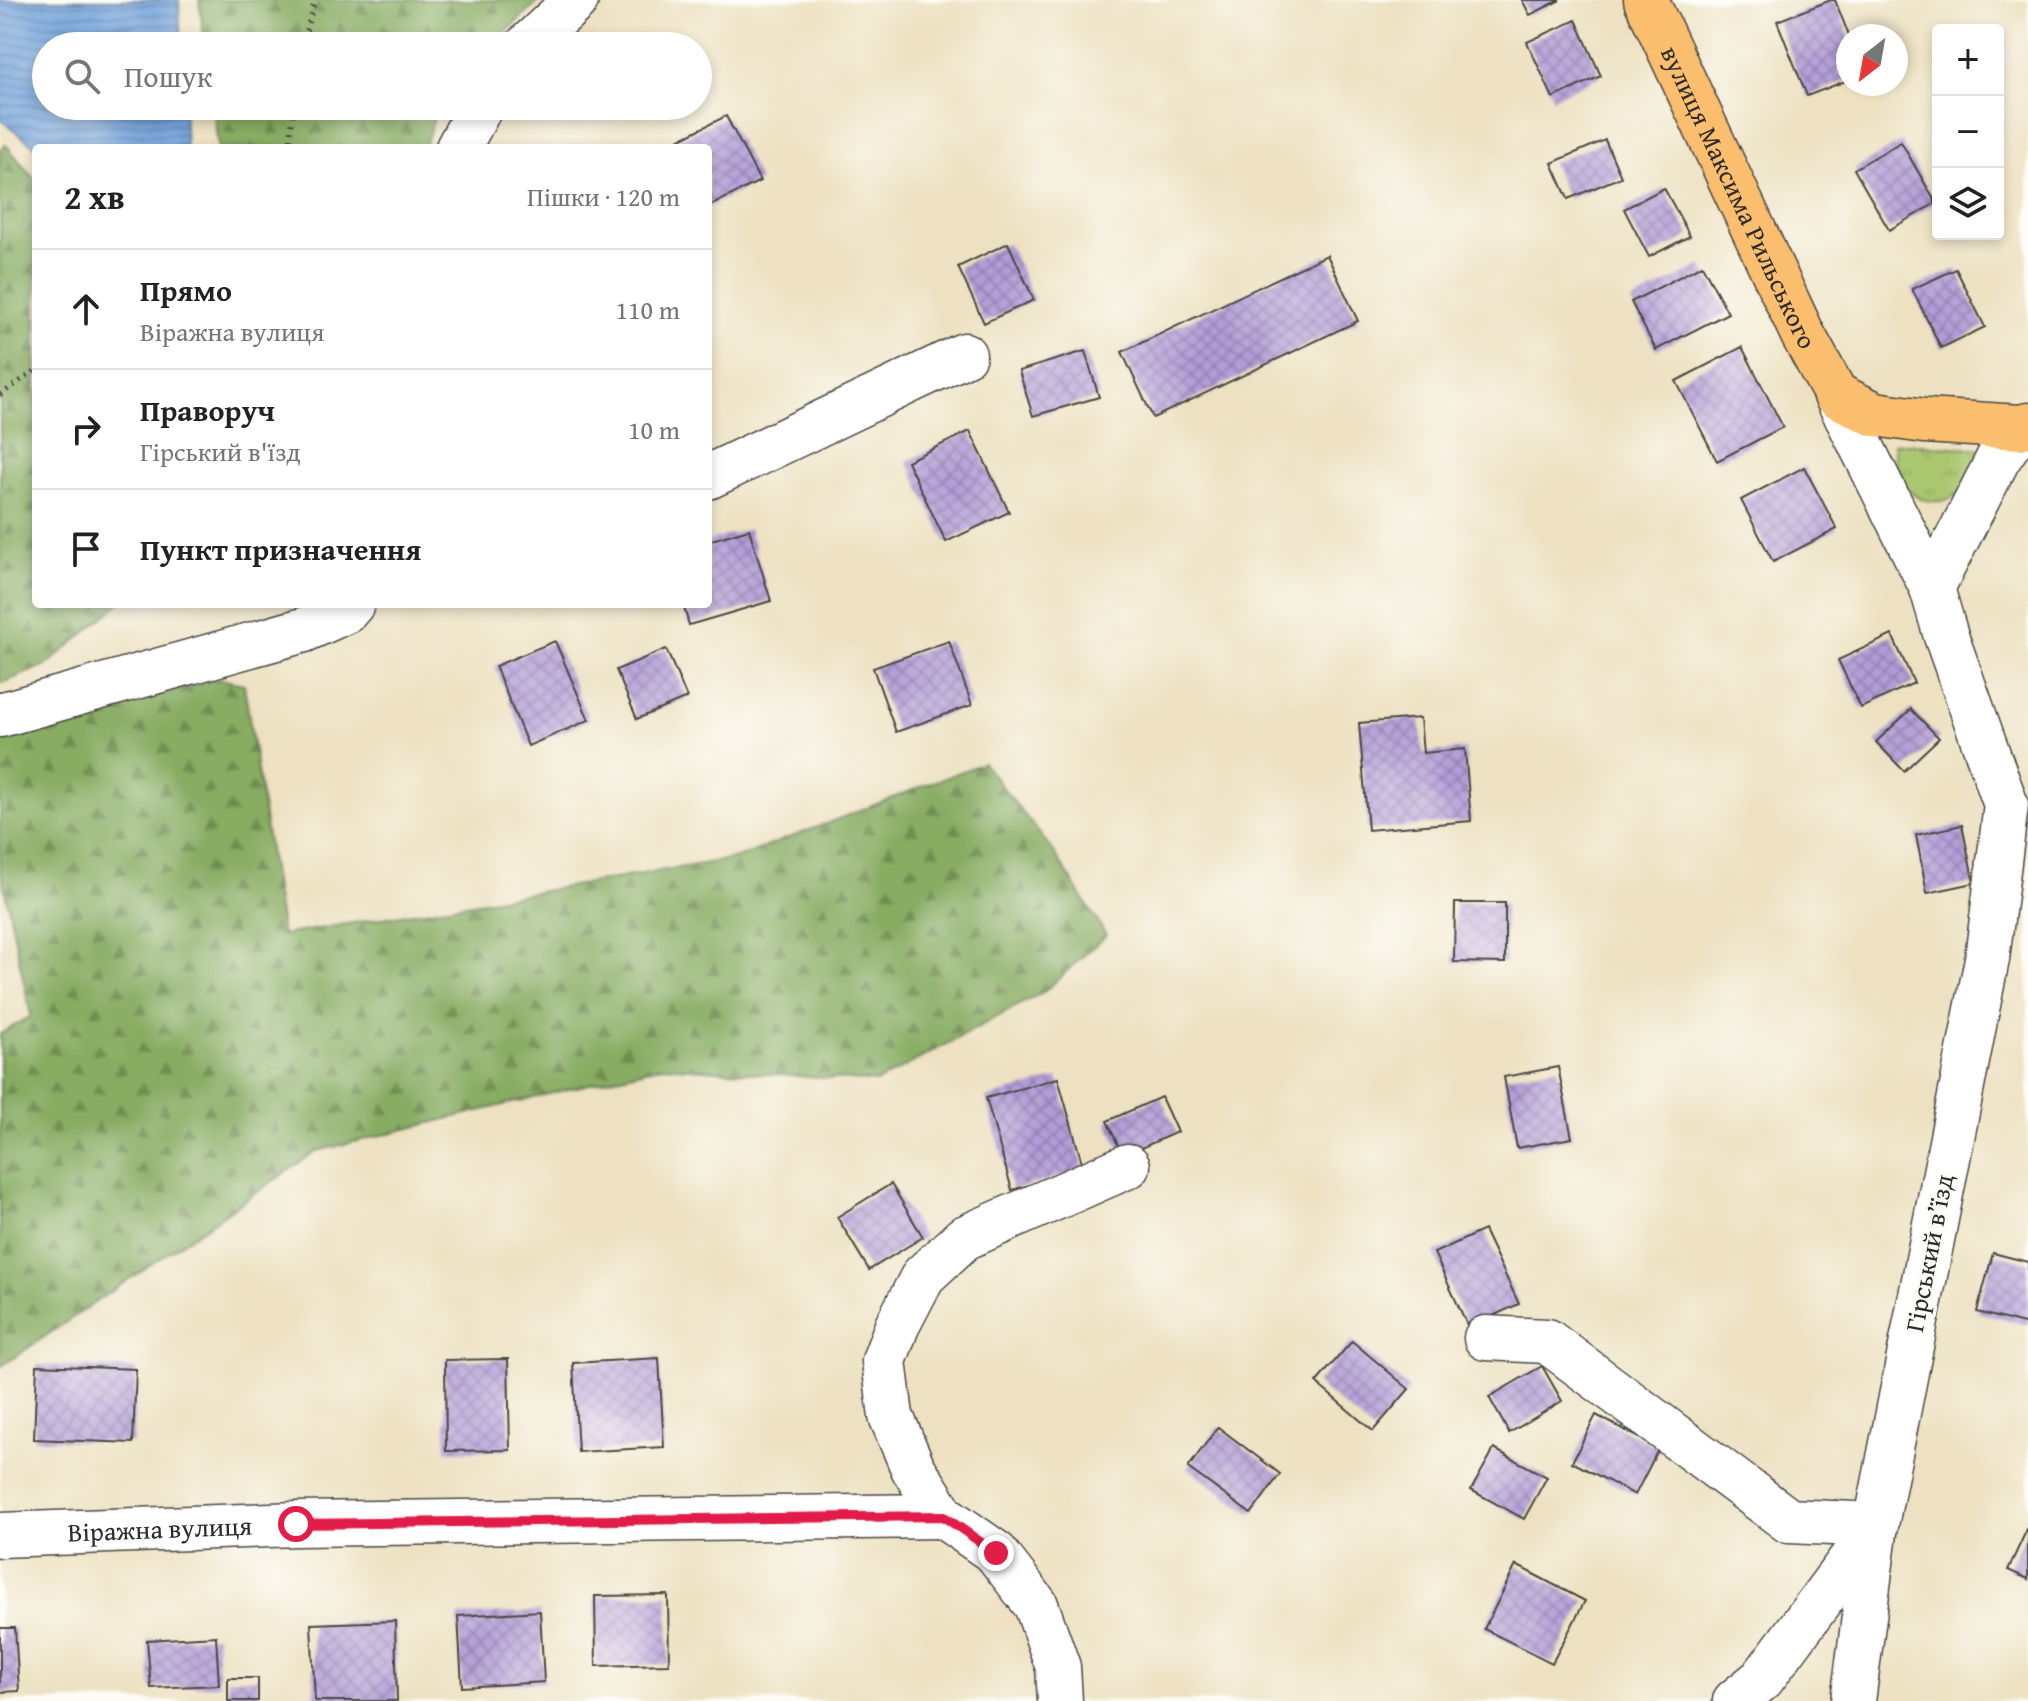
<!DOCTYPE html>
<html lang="uk">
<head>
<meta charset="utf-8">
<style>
  body { margin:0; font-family:"Gentium Book Plus",serif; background:#f6f6f6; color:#222 }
  .controls { position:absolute; right:24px; top:24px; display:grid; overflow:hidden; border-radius:8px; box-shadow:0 4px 12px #0003 }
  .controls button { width:72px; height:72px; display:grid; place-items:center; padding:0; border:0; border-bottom:2px solid #e0e0e0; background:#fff; color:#222; font:40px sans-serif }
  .compass { position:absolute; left:1836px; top:24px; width:72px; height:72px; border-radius:50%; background:#fff; box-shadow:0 4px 12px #0003; rotate:211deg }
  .stop { position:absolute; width:24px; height:24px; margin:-18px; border:6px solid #e11d48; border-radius:50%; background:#fff }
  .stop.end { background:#e11d48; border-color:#fff; box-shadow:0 2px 8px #0008 }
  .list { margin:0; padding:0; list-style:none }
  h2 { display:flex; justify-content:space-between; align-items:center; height:104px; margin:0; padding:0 32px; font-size:34px }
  h2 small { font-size:26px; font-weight:400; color:#767676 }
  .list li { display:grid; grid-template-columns:52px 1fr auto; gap:24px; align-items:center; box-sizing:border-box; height:120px; padding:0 32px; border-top:2px solid #e0e0e0 }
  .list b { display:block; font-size:30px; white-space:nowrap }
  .list p { margin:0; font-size:26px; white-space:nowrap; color:#767676 }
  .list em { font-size:26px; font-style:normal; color:#767676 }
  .icon { flex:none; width:44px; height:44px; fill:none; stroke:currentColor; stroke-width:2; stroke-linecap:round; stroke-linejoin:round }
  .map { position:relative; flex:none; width:2028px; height:1701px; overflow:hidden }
  .search { position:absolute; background:#fff; box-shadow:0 4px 12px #0003; left:32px; top:32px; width:680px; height:88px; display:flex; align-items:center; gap:20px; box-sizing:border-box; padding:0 28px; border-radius:44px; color:#767676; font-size:30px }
  .panel { position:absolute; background:#fff; box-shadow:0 4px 12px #0003; left:32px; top:144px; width:680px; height:464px; border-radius:8px }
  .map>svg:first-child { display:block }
  .grass { fill:url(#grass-tufts); stroke:#6a794d; stroke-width:2 }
  .forest { fill:url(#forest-firs); stroke:#596c46; stroke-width:2 }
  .water { fill:url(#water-rules); stroke:#4e6682; stroke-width:2 }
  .building { fill:url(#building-cross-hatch) }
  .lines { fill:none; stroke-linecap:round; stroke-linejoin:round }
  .minor-casing { stroke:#484642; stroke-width:47 }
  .major-casing { stroke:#484642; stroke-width:47 }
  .path { stroke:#484642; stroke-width:5; stroke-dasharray:2 6; stroke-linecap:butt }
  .minor { stroke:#fff; stroke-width:44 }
  .major { stroke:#fabe6e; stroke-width:44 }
  .route { stroke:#e11d48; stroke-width:10 }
  .labels { text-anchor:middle; stroke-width:7; stroke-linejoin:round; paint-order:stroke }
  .street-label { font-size:26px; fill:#2b2b2b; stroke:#fdfcf7 }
</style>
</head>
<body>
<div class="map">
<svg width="2028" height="1701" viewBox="0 0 2028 1701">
  <defs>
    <pattern id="grass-tufts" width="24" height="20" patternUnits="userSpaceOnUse" patternTransform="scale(2)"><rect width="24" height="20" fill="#aac76f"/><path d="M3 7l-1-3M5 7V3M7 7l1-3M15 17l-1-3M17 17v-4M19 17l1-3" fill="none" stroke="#92ab60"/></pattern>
    <pattern id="forest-firs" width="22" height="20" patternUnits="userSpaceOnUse" patternTransform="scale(2)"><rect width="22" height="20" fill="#87ac62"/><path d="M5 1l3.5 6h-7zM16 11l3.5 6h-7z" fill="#6f8c51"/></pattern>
    <pattern id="water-rules" width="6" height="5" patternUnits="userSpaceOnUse" patternTransform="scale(2)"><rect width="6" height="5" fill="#70a0da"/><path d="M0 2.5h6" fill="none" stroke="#5c83b1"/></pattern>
    <pattern id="building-cross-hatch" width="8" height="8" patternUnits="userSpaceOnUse" patternTransform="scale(2)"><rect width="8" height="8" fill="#b39dd8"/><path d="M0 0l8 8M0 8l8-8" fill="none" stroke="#9280af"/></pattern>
  </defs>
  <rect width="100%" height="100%" fill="#fdfcf7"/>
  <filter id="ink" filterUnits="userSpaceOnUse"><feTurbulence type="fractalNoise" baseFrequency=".0125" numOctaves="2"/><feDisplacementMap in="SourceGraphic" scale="16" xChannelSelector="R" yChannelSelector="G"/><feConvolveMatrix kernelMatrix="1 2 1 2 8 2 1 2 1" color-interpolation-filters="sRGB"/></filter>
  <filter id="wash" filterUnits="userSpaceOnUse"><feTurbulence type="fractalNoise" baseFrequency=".006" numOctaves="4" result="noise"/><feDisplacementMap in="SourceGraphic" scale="32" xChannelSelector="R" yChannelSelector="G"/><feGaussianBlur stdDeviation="1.8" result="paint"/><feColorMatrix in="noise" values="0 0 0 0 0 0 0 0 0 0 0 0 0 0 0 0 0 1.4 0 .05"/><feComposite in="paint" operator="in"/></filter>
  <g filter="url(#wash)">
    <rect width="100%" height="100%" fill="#ede1c1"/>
    <path class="grass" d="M1894,443L1979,449C1975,461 1972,476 1965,486C1949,509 1915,505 1901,481C1895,470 1895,456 1894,443Z"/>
    <g class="forest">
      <polygon points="199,0 540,0 491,46 205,46"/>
      <polygon points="213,106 438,106 424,148 218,148"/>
      <polygon points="6,145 36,181 36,604 119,604 47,665 0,684 0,150"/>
      <polygon points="220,679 244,684 282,935 737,858 983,763 1054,852 1106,935 1045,991 877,1082 662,1066 317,1151 0,1367 0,1034 31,1016 0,868 0,736 5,732"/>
    </g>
    <polygon class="water" points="0,0 179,0 181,46 46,46 46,106 184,106 186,148 37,148 0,119"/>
    <g id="blocks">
      <g class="building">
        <polygon points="1522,0 1560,0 1530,15"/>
        <polygon points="1831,0 1835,0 1849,36 1848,80 1807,96 1777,21"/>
        <polygon points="1576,20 1601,76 1553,98 1527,42"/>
        <polygon points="726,116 760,181 708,207 708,148 675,148 672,143"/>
        <polygon points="1605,140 1621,177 1568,199 1552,163"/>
        <polygon points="1901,142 1936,203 1889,230 1854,169"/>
        <polygon points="1664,188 1690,236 1649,257 1624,209"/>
        <polygon points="1008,243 1034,300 984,323 958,267"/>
        <polygon points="1327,255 1358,321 1153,418 1122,352"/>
        <polygon points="1702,265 1728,313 1656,350 1631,302"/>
        <polygon points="1956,269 1985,327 1941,348 1912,289"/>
        <polygon points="1742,347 1783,427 1717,461 1676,381"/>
        <polygon points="1085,351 1099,397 1033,416 1019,371"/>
        <polygon points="970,431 1009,512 946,542 907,461"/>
        <polygon points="1804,467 1837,529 1773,562 1741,500"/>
        <polygon points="749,529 771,601 689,625 683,604 708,604 708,541"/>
        <polygon points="1892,635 1914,683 1861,708 1838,660"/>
        <polygon points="555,641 589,720 528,746 495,666"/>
        <polygon points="949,641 972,705 896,732 873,668"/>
        <polygon points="666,649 687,698 637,719 616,670"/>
        <polygon points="1911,709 1939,738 1904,771 1876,742"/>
        <polygon points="1420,718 1423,753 1465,749 1471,821 1368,830 1359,723"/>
        <polygon points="1962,825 1974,883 1927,893 1916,835"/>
        <polygon points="1455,903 1505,903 1505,963 1454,962"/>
        <polygon points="1558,1067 1572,1138 1517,1148 1504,1077"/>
        <polygon points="1058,1078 1084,1170 1012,1190 986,1098"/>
        <polygon points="1161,1097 1177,1132 1123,1156 1107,1121"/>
        <polygon points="891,1184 923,1237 869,1270 837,1217"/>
        <polygon points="1484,1230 1519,1304 1468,1327 1434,1253"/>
        <polygon points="1993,1253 2028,1262 2028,1325 1977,1312"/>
        <polygon points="1352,1341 1409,1389 1373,1431 1316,1383"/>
        <polygon points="659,1358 664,1447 578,1452 573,1363"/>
        <polygon points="508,1359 510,1450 446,1451 445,1360"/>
        <polygon points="37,1365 136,1369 133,1443 34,1439"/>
        <polygon points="1542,1366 1562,1401 1509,1433 1489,1397"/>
        <polygon points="1596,1415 1659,1448 1635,1495 1572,1462"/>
        <polygon points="1218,1427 1280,1474 1251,1514 1188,1468"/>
        <polygon points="1494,1449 1547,1477 1524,1519 1471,1490"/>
        <polygon points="2028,1527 2028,1579 2008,1570"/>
        <polygon points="1516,1565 1585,1601 1552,1663 1484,1629"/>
        <polygon points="668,1595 669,1664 596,1666 595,1596"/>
        <polygon points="540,1611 544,1682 462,1687 458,1616"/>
        <polygon points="395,1621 397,1701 315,1701 311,1624"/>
        <polygon points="0,1628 15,1628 19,1691 0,1692"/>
        <polygon points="216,1636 219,1685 151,1688 147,1640"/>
        <rect x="228" y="1678" width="30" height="23"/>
      </g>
    </g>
  </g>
  <g filter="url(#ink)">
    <use href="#blocks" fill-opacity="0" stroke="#484642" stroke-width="2"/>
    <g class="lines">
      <g class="minor-casing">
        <g id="minor">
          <polyline points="527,46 576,0"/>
          <polyline points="458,148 481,106"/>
          <polyline points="1836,395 1932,588 1946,636 2006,805 1987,959 1876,1525 1853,1701"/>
          <polyline points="708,477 964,355"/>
          <polyline points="1932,588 1998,459 2020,427"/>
          <polyline points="0,715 304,630 346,611 352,604"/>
          <polyline points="1486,1338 1547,1341 1789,1521 1876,1525"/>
          <path id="s1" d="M0,1535L296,1524L943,1516"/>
          <polyline points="1060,1701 1058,1667 1036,1605 996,1553 943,1516 913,1468 891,1416 884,1361 897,1326 923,1276 964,1238 1128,1166"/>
          <polyline points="1735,1701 1762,1679 1875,1527"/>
        </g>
      </g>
      <g class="major-casing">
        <g id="major">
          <path id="s2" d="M1646,0L1803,335L1836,395L1875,414L1925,421L2020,427L2028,425"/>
        </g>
      </g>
      <g class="path">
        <polyline points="302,46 315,0"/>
        <polyline points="289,148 294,106"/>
        <polyline points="0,395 36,370"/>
      </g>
      <use href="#minor" class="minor"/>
      <use href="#major" class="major"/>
    </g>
  </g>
  <g class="lines" filter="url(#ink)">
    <polyline class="route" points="296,1524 943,1516 996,1553"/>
  </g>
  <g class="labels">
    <g class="street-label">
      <text dy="9" stroke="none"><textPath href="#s2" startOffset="218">вулиця Максима Рильського</textPath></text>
      <text transform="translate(1929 1253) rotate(-79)" y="9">Гірський в’їзд</text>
      <text dy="9" stroke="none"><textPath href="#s1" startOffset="160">Віражна вулиця</textPath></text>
    </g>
  </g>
</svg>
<div class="controls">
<button>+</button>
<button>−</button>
<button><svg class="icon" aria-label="layers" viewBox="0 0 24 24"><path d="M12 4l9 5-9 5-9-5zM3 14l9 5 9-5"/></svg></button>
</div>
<svg class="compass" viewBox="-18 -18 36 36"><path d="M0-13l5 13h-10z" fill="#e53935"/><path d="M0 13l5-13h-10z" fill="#767676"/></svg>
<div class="stop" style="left:296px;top:1524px"></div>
<div class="stop end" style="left:996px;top:1553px"></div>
<div class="search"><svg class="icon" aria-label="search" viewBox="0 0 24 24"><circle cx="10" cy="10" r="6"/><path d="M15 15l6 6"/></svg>Пошук</div>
<section class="panel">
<h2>2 хв<small>Пішки · 120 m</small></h2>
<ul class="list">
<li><svg class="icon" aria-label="ahead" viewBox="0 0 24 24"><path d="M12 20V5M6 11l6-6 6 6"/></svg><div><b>Прямо</b><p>Віражна вулиця</p></div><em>110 m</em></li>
<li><svg class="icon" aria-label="right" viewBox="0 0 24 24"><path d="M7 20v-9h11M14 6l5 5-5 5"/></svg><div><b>Праворуч</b><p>Гірський в'їзд</p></div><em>10 m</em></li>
<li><svg class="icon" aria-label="arrive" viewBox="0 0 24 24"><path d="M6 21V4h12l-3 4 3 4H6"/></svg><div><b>Пункт призначення</b></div></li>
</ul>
</section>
</div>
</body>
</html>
